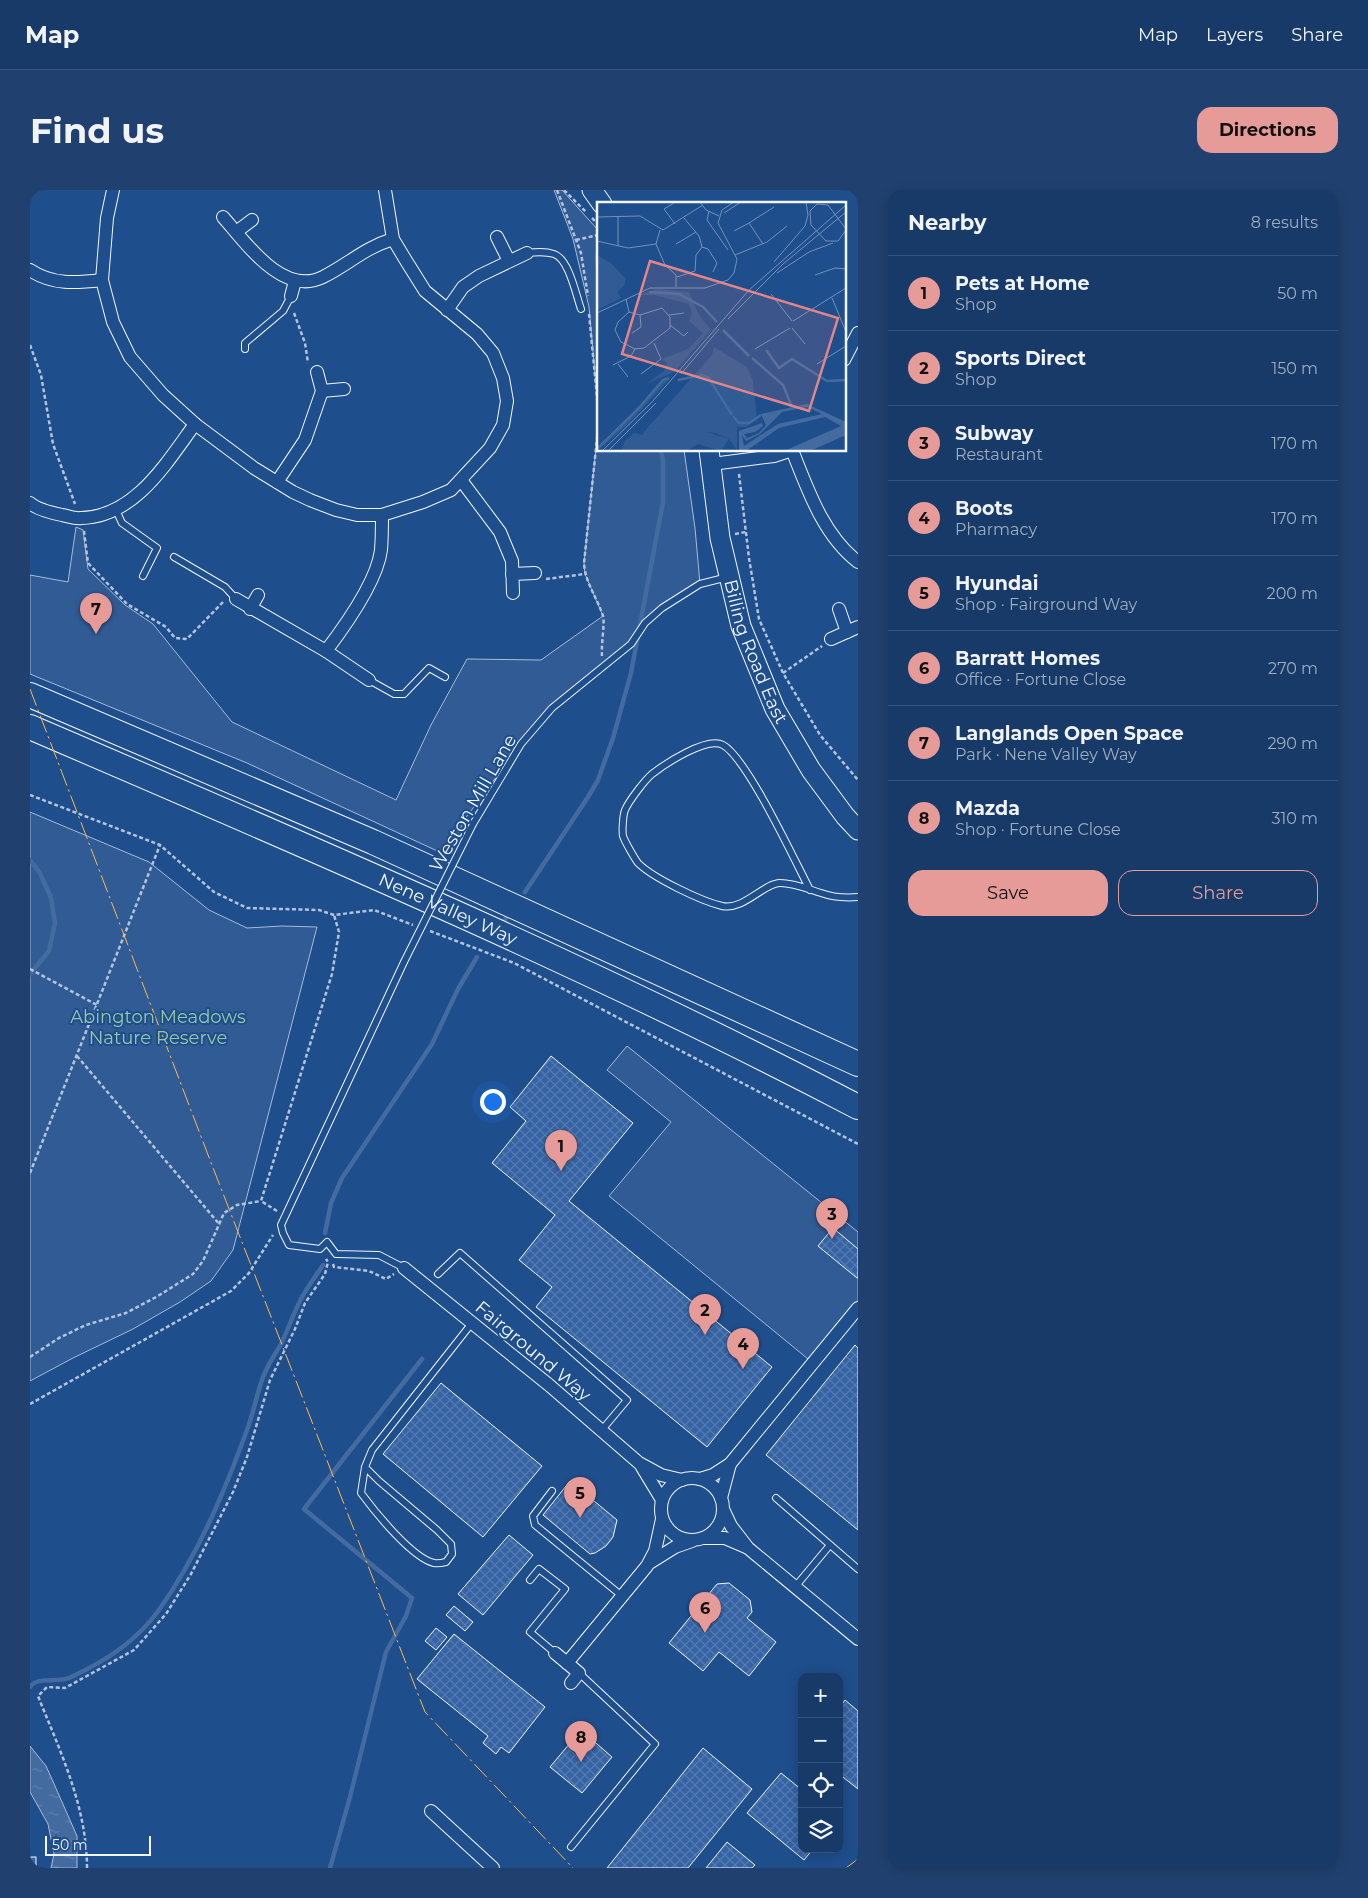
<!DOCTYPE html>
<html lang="en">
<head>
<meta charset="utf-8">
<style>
  body { margin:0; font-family:Montserrat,sans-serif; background:#20416f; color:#f1f3f6 }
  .controls { position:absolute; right:15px; bottom:15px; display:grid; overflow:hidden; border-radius:10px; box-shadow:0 2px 12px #0003 }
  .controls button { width:45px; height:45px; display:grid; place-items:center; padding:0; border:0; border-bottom:1px solid #36547d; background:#173a69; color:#f1f3f6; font:25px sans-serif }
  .scale { position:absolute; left:15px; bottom:12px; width:106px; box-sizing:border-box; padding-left:5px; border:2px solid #f2f6ff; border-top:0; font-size:14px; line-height:18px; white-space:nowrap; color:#f2f6ff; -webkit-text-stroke:4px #1f4e8c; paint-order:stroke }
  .you { position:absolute; left:462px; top:911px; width:18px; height:18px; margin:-12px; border:4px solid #fff; border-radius:50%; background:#1a73e8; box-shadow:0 0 0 8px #1a73e833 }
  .badge { display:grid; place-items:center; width:32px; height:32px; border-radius:50%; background:#e69b98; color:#111; font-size:16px; font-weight:700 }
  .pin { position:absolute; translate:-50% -41px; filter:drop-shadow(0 1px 2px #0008) }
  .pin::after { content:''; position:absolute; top:26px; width:18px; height:15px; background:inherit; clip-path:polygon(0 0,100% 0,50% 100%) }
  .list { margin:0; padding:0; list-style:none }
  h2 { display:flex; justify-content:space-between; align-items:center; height:65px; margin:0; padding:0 20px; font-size:21px }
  h2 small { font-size:16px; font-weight:400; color:#9eadc0 }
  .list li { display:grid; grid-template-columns:32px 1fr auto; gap:15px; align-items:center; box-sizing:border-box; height:75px; padding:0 20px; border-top:1px solid #36547d }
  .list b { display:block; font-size:19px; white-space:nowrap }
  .list p { margin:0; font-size:16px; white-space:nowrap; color:#9eadc0 }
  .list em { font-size:16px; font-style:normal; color:#9eadc0 }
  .actions { display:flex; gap:10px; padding:15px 20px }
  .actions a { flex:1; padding:11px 0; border:1px solid #e69b98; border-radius:15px; text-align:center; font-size:18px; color:#e69b98 }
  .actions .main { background:#e69b98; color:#111 }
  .icon { flex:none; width:28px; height:28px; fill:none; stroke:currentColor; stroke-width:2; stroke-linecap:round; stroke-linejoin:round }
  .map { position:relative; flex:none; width:828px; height:1678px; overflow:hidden; border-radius:15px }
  header { display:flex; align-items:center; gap:30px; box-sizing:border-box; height:70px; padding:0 25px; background:#173a69; border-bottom:1px solid #36547d }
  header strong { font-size:24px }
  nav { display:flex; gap:28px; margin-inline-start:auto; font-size:18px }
  .intro { display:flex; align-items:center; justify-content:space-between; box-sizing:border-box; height:120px; padding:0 30px }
  h1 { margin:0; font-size:35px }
  .button { padding:12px 22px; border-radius:15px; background:#e69b98; color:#111; font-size:18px; font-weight:700 }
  main { display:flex; gap:30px; padding:0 30px }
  aside { flex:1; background:#173a69; border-radius:15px; box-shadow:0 2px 12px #0003 }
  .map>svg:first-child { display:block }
  .built { fill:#305b95; stroke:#a8bbd7 }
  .water { fill:url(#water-ripples); stroke:#a8bbd7 }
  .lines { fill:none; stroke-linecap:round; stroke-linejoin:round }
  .stream { stroke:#446ba0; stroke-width:4.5 }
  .building { fill:url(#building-cross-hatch); stroke:#f2f6ff }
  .lane-casing { stroke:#f2f6ff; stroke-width:8 }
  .street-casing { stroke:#f2f6ff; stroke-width:14 }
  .secondary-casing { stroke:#f2f6ff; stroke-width:21 }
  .highway-casing { stroke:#f2f6ff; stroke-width:26 }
  .path { stroke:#b3c4dc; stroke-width:2.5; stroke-dasharray:4 2.5; stroke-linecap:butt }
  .lane { stroke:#1f4e8c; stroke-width:6 }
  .street { stroke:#1f4e8c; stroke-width:12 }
  .secondary { stroke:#1f4e8c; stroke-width:19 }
  .highway { stroke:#1f4e8c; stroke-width:24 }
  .lane-bridge-casing { stroke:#f2f6ff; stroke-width:8; stroke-linecap:butt }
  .lane-bridge { stroke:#1f4e8c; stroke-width:6 }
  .power { stroke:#ffb74d; stroke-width:1; stroke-dasharray:18 4 2.5 4; stroke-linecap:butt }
  .labels { text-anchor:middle; stroke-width:4; stroke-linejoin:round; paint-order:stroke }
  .street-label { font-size:18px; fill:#f2f6ff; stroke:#1f4e8c }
  .park-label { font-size:18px; fill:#97c8a6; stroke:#1f4e8c }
  .inset-river { fill:none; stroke:#446ba0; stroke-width:2.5 }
  .inset-road { fill:none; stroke:#7391ba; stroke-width:1 }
  .view { fill:#e38589; fill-opacity:0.15; stroke:#e38589; stroke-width:2.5 }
  .inset-edge { fill:none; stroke:#f2f6ff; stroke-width:2.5 }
</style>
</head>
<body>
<header>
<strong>Map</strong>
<nav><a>Map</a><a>Layers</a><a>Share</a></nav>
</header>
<div class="intro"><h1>Find us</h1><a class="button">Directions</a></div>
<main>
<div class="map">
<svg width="828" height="1678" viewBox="0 0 828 1678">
  <defs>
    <pattern id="water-ripples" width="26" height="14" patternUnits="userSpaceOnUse" patternTransform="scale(1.25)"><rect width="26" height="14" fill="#446ba0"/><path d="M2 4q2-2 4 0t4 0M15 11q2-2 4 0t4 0" fill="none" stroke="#5f81ae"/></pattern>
    <pattern id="building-cross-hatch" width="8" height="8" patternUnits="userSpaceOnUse" patternTransform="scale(1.25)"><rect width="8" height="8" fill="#3563a3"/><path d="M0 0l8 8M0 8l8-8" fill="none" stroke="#537ab1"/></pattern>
  </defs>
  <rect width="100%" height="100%" fill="#1f4e8c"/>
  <g class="built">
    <polygon points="524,0 532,0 568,40 568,217 559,117 543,49"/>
    <polygon points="568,239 568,260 654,260 665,338 670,394 632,418 601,454 522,518 491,554 437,626 416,665 217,573 0,484 0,385 38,392 46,337 53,340 58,379 95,415 123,434 202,532 366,610 401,535 437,469 511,470 573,426 555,384 554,373"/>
    <polygon points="0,622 119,672 179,720 217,738 252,736 287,737 203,1060 181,1091 150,1112 103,1139 43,1168 0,1191"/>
    <polygon points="597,856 828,1042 828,1128 783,1173 579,1006 641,932 577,880"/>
  </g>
  <polygon class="water" points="0,1556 16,1576 21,1587 47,1646 47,1678 21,1678 24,1664 18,1634 0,1602"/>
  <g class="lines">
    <g class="stream">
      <polyline points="567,64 568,79"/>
      <polyline points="0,670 10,683 21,708 25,733 19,761 0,784"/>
      <polyline points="495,702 558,607 568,590 583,548 601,483 633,312 633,270 631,260"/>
      <polyline points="473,732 478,725"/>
      <polyline points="295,1043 301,1013 312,988 402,854 428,799 447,767"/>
      <path d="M0,1497C7,1486 27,1493 39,1488C74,1472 106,1452 129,1420C168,1365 194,1303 217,1240C223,1224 226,1208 231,1193C235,1178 245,1165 252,1152C259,1137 264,1122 272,1107C278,1096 286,1086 293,1075"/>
      <polyline points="300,1678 320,1607 356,1462 376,1426 382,1408 274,1319 392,1169"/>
    </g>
  </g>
  <g class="building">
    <polygon points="521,866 603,933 539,1011 742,1177 677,1257 506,1117 522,1097 489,1070 525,1025 462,973 496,931 480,917"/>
    <polygon points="803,1038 828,1059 828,1087 827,1088 788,1056"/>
    <polygon points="825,1155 828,1158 828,1340 736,1265"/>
    <polygon points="411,1193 512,1276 453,1347 353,1264"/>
    <polygon points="540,1291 587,1330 583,1347 576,1356 565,1363 560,1364 513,1325"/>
    <polygon points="479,1345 503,1365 453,1425 428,1404"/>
    <polygon points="699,1393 720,1410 722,1422 717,1428 746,1452 719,1486 689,1462 673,1481 639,1453 687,1394"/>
    <polygon points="424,1416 443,1432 435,1441 416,1425"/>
    <polygon points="406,1438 417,1447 406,1460 395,1451"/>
    <polygon points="424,1444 515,1517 479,1563 471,1557 466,1564 453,1553 458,1546 387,1489"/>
    <polygon points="815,1510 828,1521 828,1599 809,1584 809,1518"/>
    <polygon points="551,1540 582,1567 552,1603 520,1577"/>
    <polygon points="673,1558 722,1599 658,1678 577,1678"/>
    <polygon points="751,1583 772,1600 772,1659 783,1659 774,1670 717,1623"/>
    <polygon points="697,1652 725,1675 722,1678 676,1678"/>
    <rect x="0" y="1667" width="6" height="9"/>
  </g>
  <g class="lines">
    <g class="lane-casing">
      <g id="lane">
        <path d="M497,63C506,62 515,61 524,64C539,69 546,105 551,119"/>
        <polyline points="215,159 215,153 253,121 261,106"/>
        <polyline points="86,320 92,333 127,358 113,386"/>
        <polyline points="144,367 195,397 206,409"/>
        <polyline points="339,490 364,504 374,504 399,478 415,487"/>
        <polyline points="443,634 491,554 522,518 601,454 615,433 632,418 670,394 698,387"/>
        <path d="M780,700C765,671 717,568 693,555C677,546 635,574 622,584C614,591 599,611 595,620C593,625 592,641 593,646C595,652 605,669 608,673C623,688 671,711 692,716C713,721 734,693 750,693C764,693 778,699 791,703C802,707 816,708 828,707"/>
        <polyline points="374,1078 349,1065 306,1064 297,1052 290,1059 259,1055 253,1043 251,1035 374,772"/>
        <polyline points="408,1084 430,1063 597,1210 571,1241"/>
        <path d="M335,1277L349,1291L407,1340L421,1354L422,1364L416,1372C412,1373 408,1374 404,1373C382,1368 345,1322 331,1303L335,1277L342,1260L442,1133"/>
        <polyline points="522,1301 503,1326 505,1335 592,1406"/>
        <polyline points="746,1308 828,1379"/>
        <polyline points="500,1390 509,1379 535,1399 500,1442 525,1463"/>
        <polyline points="765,1397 800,1355"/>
        <polyline points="541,1657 625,1554 549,1483"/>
      </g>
    </g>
    <g class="street-casing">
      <g id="street">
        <polyline points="83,0 77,28 72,90 83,132 100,167 133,205 165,234 224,278 263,302 280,310 306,320 327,325 352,325 393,312 421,300 460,258 473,235 477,211 473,188 463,163 447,144 395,101 375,69 363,49 355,0"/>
        <path d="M193,27C216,53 253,107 293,87C319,74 334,58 363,49"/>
        <polyline points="206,42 222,30"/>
        <polyline points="467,47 479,71"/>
        <path d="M0,80C22,95 46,93 72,90"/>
        <polyline points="261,106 265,91"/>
        <polyline points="417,120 433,97 449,86 497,63"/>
        <polyline points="814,170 828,143"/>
        <polyline points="292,201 314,199"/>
        <path d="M762,260C778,300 793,345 828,372"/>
        <polyline points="682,274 744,266 762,260"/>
        <polyline points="431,290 470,342 482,371 483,403"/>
        <polyline points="247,292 275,250 292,201 287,182"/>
        <path d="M0,313C8,320 22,323 32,325C38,326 45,329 51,328C105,327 137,272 165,234"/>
        <polyline points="482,384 505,383"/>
        <polyline points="206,409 296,461"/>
        <polyline points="220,419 228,405"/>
        <polyline points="809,419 817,442"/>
        <polyline points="801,449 828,437"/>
        <path d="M339,490L296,461C315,436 347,392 351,360C352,348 352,336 352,325"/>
        <polyline points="374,1078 519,1195 609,1273 631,1285 652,1290"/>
        <polyline points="612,1277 632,1310"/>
        <circle cx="662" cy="1319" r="31"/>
        <polyline points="670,1289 683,1285 700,1274 828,1118"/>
        <polyline points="691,1308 700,1274"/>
        <polyline points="693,1319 701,1336 718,1358 828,1449"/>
        <polyline points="674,1348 695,1348 716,1357"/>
        <polyline points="621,1372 645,1357 662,1351"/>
        <polyline points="525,1463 549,1483 541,1493"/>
        <polyline points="537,1473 617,1376 625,1361 632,1329"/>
        <polyline points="401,1621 463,1678"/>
      </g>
    </g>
    <g class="secondary-casing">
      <g id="secondary">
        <polyline points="562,0 572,14"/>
        <path id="s1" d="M679,260L690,348L711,436L745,519L781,580L815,626L828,640"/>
      </g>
    </g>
    <g class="highway-casing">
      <g id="highway">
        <polyline points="0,505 343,652 828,874"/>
        <path id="s2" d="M0,537C279,657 559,776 828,917"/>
      </g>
    </g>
    <g class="path">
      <polyline points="527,0 551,63 558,106"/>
      <polyline points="534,0 556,22"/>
      <polyline points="562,28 568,34"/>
      <polyline points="546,50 568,45"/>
      <polyline points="264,123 275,153 278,173"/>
      <polyline points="559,124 568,217"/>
      <polyline points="0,155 11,185 23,254 45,314"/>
      <path d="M568,239L554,373C555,393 567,407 573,426C575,432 571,455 572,466"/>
      <polyline points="709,284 719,368 729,429 753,483 790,545 828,590"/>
      <polyline points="54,341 58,373 97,414 136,437 145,448 157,449 193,412"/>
      <polyline points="705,344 716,342"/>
      <polyline points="516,389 555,384"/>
      <polyline points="753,483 792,456"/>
      <polyline points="0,605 130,655 184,702 217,718 289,720 304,725 344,720 383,735"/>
      <polyline points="400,741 484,773 828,954"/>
      <polyline points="0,779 67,815"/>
      <polyline points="47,866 190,1035"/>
      <polyline points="0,983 130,655"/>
      <polyline points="247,1021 231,1011 302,784 309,742 304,725"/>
      <polyline points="303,1074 304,1077 339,1081 356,1089 364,1084"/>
      <polyline points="0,1167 29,1148 56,1135 96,1123 128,1106 163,1084 173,1071 194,1023 207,1015 231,1011"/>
      <polyline points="0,1214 201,1101 219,1083 243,1045"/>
      <path d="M57,1678C57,1617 30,1561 8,1506L17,1497L35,1498L104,1460L136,1424L161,1384L203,1302L217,1267L240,1190L265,1139L275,1113L295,1084L298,1072L296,1069"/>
    </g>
    <use href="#lane" class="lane"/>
    <use href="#street" class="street"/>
    <use href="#secondary" class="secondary"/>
    <use href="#highway" class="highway"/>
    <g class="lane-bridge-casing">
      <polyline id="lane-bridge" points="374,772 443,634"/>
    </g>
    <use href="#lane-bridge" class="lane-bridge"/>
    <g class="power">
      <polyline points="0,499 180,970 395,1522 543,1678"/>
      <polyline points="816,1678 828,1669"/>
    </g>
  </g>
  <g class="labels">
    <g class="street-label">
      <text dy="6" stroke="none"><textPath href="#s1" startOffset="208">Billing Road East</textPath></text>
      <text transform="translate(443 613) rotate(-60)" y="6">Weston Mill Lane</text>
      <text dy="6" stroke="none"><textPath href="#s2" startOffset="456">Nene Valley Way</textPath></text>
      <text transform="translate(503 1161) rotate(40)" y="6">Fairground Way</text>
    </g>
    <g class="park-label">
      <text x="128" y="833">Abington Meadows<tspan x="128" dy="21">Nature Reserve</tspan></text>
    </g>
  </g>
  <g transform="translate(567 12)">
    <rect width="249" height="249" fill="#1f4e8c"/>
    <path d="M51,225L104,228L132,237L124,249L101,242L89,249H24L28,239L37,231L45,233Z" fill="#305b95"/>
    <path d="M72,177L31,222L0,249L66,178Z" fill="#305b95"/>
    <path d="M0,53L14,61L29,77L27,84L20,90L24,96L0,108ZM60,87L92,90L101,111L114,128L77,170L49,182L67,169L70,161L65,157L91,147L106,131L92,119L95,111L92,102L57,93H41ZM117,145L150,165L156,179L160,218L149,225H140V248L132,237L119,231L51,225L115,153Z" fill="#305b95"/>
    <path d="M210,202L249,220V233L213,249H187L244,224L228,215L182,226L149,249H142V229L165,221L166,224L158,230L147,232L150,236L162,231L169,223L164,212ZM210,205L225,212L181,222L147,244L145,233L149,239L163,232L185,210Z" fill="#446ba0" fill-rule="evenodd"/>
    <path class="inset-river" d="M52,90L82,92L106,105L120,120M126,128L152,154M169,148L182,166L195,157L230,179L249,178M155,156L186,183L195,205M81,178L105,173L111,175L135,213M136,214L142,221H152L164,213M0,247L42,206L66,178L72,176"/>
    <path class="inset-road" d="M103,0L109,8L122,14M77,1L67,7L78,22M112,9L110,18L131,48M127,11L144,0M0,15L43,14L66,28L106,3M152,21L177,5M249,27L231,3L220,2L213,9L214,23L229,39H241L249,28M63,28L59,42L68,63L79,73V85M137,29L152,21L166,42M0,39L31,46L59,42M79,42L99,30M21,44V14M105,45L111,47L120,61L116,70M138,53L170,40L190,24M177,60L208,24L211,13L209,0M180,71L212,50L236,41M218,73L238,66L249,67M80,75L98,69L99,53L105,45L102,34L87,16M174,92L195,119M235,96L249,130M29,97L32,110L21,120L18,128L24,140L38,147L47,146L73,126V115L65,106L43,113L32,110M0,111L53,86H108L131,78L137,71L140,57L121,21L125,8L137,0M72,113L87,111M131,117L186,62L249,10M196,119L249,86M73,123L87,134L91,130M195,126L208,142M35,131L44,125L43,113M158,147L193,126M21,162L31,175M220,162L249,144M16,163L34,154L38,147M44,172L64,157L57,141M84,172L122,127M5,249L55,200L152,88L249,3M11,249L59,201"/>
    <path class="view" d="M53,59L241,116L212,209L25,152Z"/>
    <rect width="249" height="249" class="inset-edge"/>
  </g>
</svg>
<div class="controls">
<button>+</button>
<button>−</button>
<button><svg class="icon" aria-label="locate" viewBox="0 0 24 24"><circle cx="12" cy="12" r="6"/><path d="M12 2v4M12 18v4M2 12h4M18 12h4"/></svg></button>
<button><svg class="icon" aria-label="layers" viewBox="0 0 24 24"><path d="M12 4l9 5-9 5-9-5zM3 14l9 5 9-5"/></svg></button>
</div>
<div class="scale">50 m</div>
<div class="you"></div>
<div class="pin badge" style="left:531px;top:981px">1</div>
<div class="pin badge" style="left:675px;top:1145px">2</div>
<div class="pin badge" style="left:802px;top:1049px">3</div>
<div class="pin badge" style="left:713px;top:1179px">4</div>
<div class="pin badge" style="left:550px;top:1328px">5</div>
<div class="pin badge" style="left:675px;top:1443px">6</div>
<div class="pin badge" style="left:66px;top:444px">7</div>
<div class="pin badge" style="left:551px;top:1572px">8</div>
</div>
<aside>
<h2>Nearby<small>8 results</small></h2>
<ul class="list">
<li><span class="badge">1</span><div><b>Pets at Home</b><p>Shop</p></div><em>50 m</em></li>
<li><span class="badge">2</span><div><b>Sports Direct</b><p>Shop</p></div><em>150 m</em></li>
<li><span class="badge">3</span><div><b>Subway</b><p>Restaurant</p></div><em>170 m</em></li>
<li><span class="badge">4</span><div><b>Boots</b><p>Pharmacy</p></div><em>170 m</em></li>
<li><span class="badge">5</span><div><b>Hyundai</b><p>Shop · Fairground Way</p></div><em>200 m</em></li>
<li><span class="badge">6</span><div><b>Barratt Homes</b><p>Office · Fortune Close</p></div><em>270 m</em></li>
<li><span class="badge">7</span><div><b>Langlands Open Space</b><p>Park · Nene Valley Way</p></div><em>290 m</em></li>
<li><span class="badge">8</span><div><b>Mazda</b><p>Shop · Fortune Close</p></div><em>310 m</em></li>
</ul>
<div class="actions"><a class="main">Save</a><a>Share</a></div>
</aside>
</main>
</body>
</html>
